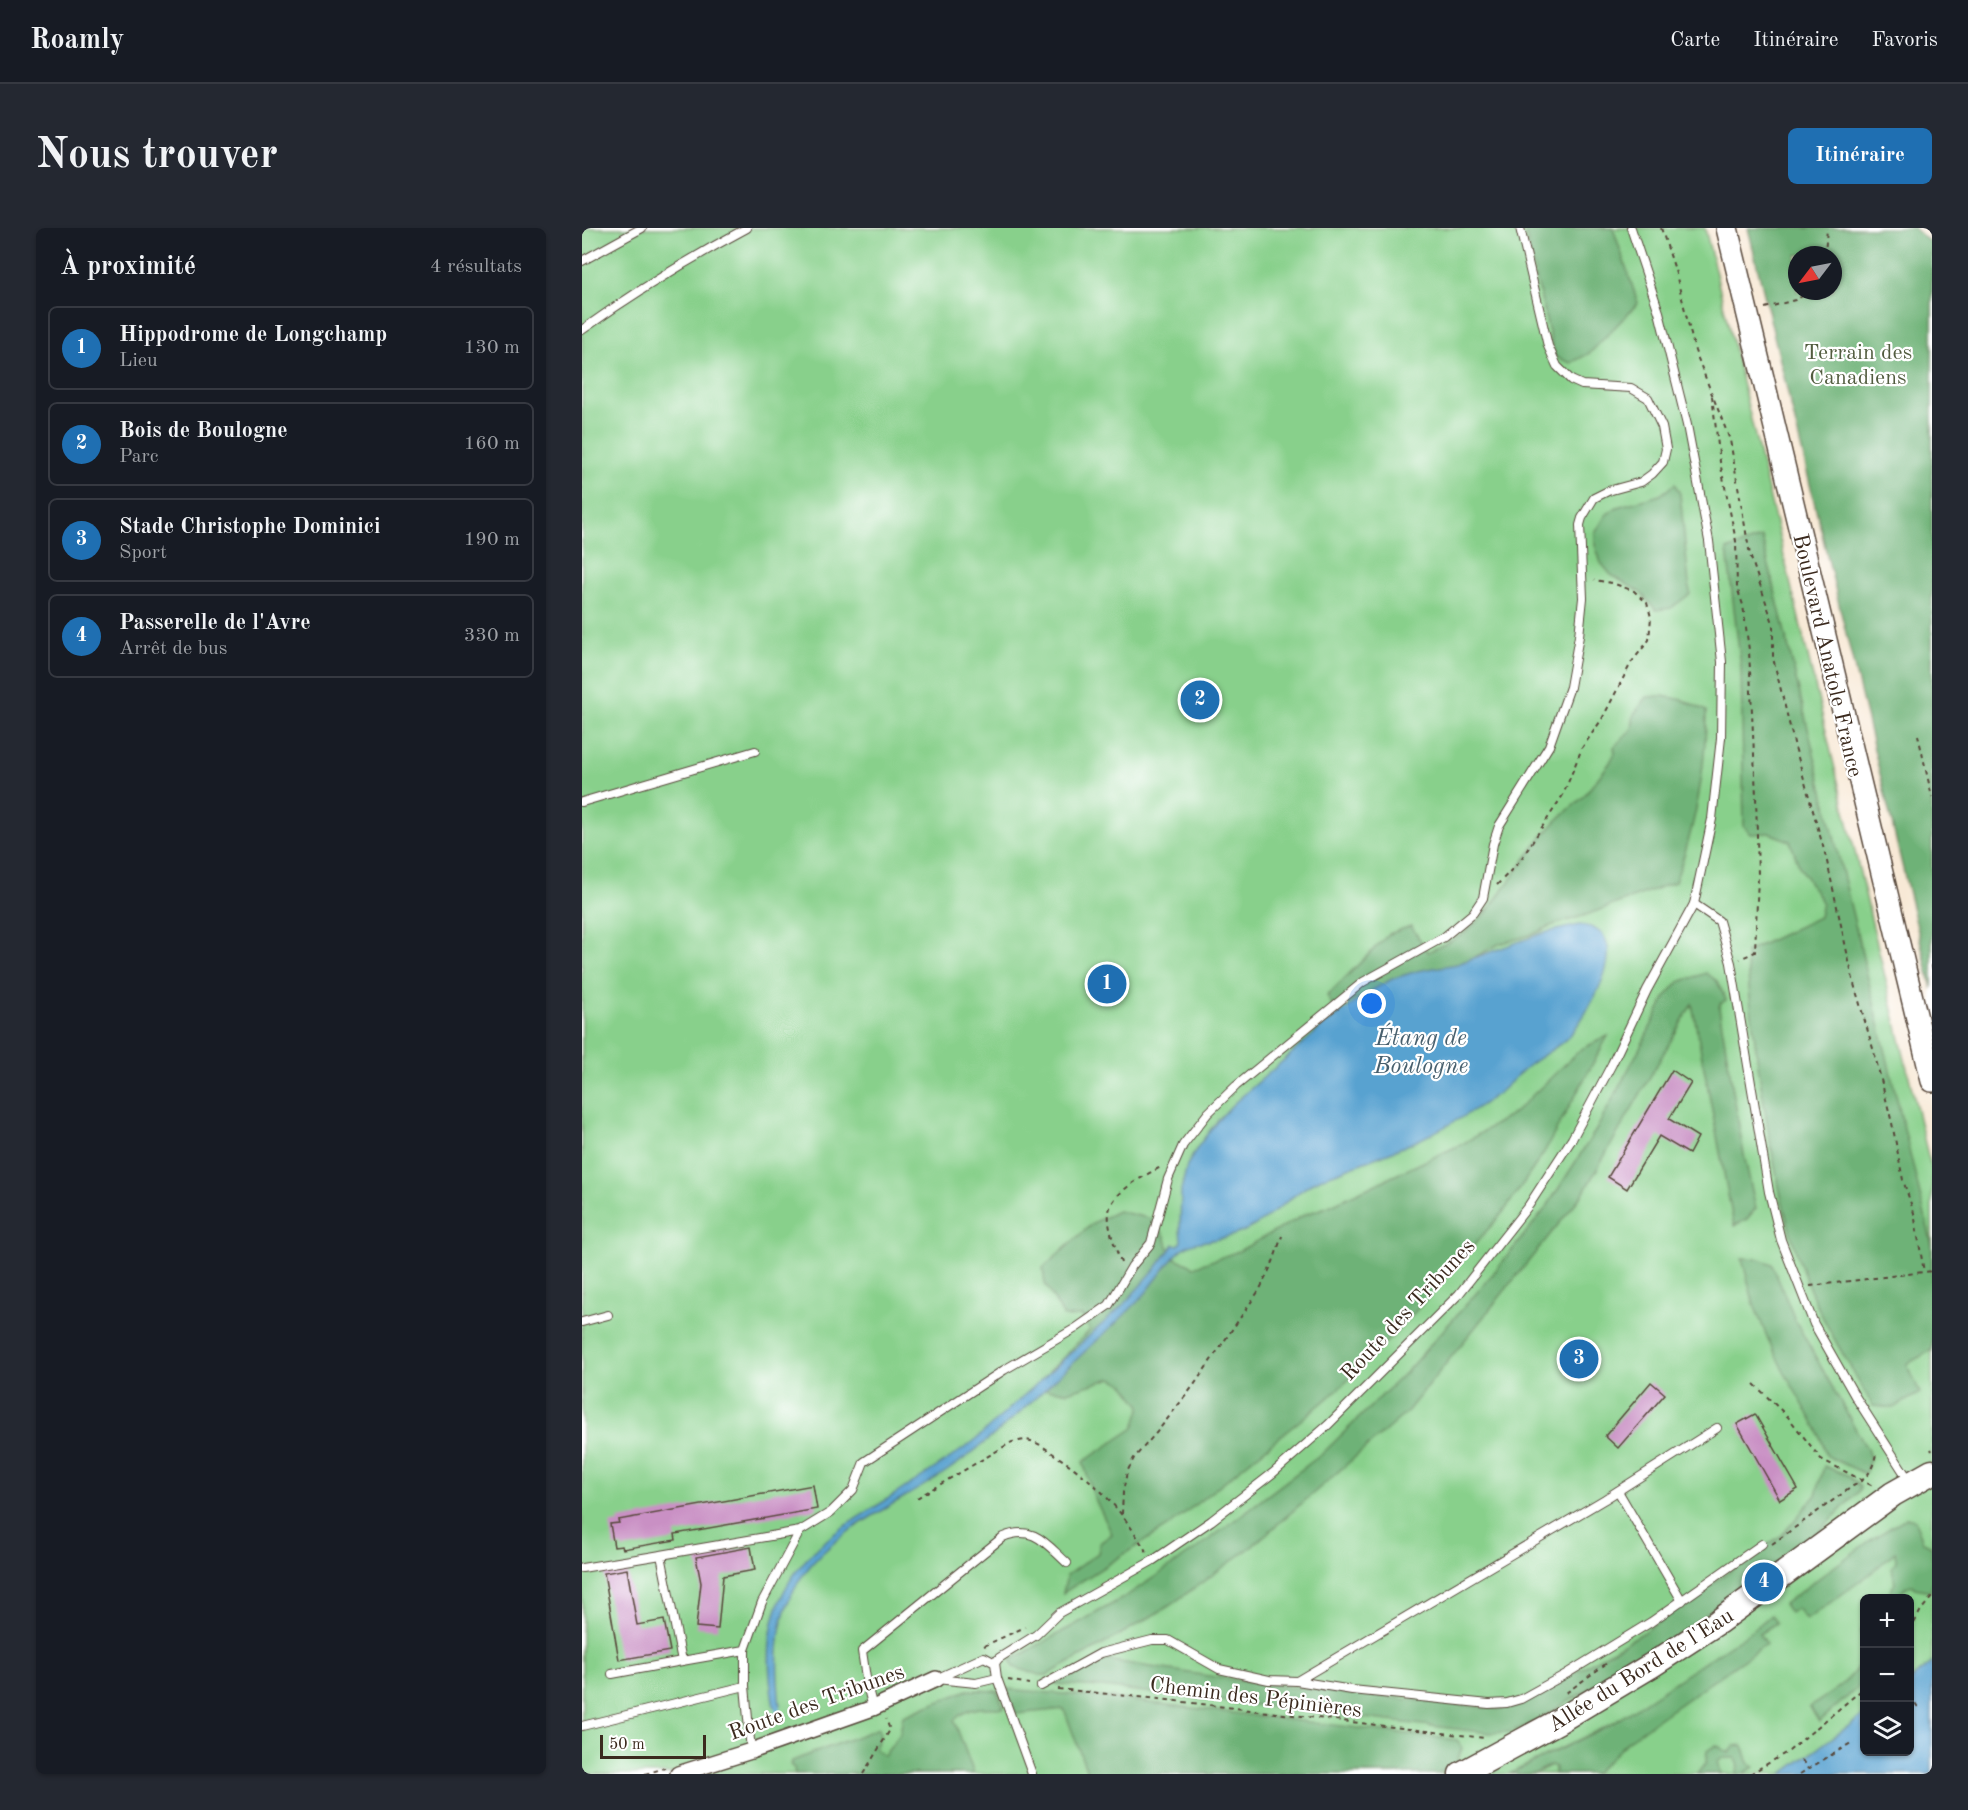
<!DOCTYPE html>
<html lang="fr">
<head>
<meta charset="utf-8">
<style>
  body { margin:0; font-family:"Old Standard TT",serif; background:#242831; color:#f1f3f6 }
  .controls { position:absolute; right:18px; bottom:18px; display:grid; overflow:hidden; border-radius:9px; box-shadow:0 2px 4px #0004 }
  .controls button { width:54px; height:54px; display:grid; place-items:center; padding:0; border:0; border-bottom:2px solid #363941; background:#171b24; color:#f1f3f6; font:30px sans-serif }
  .compass { position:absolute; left:1206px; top:18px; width:54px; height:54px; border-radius:50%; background:#171b24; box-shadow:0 2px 4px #0004; rotate:238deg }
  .scale { position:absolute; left:18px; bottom:15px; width:106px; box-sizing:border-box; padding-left:6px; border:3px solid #3b2a1e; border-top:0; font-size:16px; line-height:21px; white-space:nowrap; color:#3b2a1e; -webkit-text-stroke:4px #fff; paint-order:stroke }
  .you { position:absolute; left:790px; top:776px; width:21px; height:21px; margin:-15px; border:4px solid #fff; border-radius:50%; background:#1a73e8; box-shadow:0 0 0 9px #1a73e833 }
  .badge { display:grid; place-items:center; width:39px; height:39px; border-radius:50%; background:#1f6fb2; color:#fff; font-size:20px; font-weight:700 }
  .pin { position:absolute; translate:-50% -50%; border:3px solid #fff; box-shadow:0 2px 6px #0006 }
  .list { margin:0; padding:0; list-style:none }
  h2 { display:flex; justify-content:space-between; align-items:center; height:78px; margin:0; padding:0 24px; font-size:26px }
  h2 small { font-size:20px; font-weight:400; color:#9ea1a6 }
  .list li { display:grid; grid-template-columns:39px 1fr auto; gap:18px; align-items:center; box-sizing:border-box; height:84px; margin:0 12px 12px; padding:0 12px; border:2px solid #363941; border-radius:9px }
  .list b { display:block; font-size:22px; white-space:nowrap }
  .list p { margin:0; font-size:20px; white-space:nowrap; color:#9ea1a6 }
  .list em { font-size:20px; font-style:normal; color:#9ea1a6 }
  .icon { flex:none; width:33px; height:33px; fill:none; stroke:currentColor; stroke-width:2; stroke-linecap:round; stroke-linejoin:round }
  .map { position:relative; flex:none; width:1350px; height:1546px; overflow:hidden; border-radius:9px }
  header { display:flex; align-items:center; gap:36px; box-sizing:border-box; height:84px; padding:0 30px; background:#171b24; border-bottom:2px solid #363941 }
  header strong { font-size:28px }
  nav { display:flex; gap:33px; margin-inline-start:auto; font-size:21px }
  .intro { display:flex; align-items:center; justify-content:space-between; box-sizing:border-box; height:144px; padding:0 36px }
  h1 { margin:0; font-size:42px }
  .button { padding:15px 27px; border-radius:9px; background:#1f6fb2; color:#fff; font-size:21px; font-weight:700 }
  main { display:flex; gap:36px; padding:0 36px }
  aside { flex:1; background:#171b24; border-radius:9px; box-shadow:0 2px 4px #0004 }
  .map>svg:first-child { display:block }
  .green { fill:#88d08b; stroke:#627d54; stroke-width:1.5 }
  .forest { fill:#6eb277; stroke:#546e4a; stroke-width:1.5; fill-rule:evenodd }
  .water { fill:#58a2d0; stroke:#4a6677; stroke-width:1.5 }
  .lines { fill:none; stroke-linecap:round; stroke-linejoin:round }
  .stream { stroke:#58a2d0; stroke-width:4.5 }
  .building { fill:#c990c4 }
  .lane-casing { stroke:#57473a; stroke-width:10 }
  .street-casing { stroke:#57473a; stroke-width:18 }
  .secondary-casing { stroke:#57473a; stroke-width:24 }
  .primary-casing { stroke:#57473a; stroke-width:27 }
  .path { stroke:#57473a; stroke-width:2; stroke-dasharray:4.5 4.5; stroke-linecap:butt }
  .lane { stroke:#fff; stroke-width:8 }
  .street { stroke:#fff; stroke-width:15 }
  .secondary { stroke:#fff; stroke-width:21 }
  .primary { stroke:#fff; stroke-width:24 }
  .labels { text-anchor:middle; stroke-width:4.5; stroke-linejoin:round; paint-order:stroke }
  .park-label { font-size:22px; fill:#525c3f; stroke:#fff }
  .street-label { font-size:22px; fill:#3b2a1e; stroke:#fff }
  .water-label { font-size:24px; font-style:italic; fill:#48606e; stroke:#fff }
</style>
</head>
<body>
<header>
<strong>Roamly</strong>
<nav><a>Carte</a><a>Itinéraire</a><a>Favoris</a></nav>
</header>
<div class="intro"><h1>Nous trouver</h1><a class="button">Itinéraire</a></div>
<main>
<aside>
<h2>À proximité<small>4 résultats</small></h2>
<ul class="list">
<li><span class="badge">1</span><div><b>Hippodrome de Longchamp</b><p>Lieu</p></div><em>130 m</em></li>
<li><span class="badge">2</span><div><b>Bois de Boulogne</b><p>Parc</p></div><em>160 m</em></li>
<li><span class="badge">3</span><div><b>Stade Christophe Dominici</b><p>Sport</p></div><em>190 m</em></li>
<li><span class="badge">4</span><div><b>Passerelle de l'Avre</b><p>Arrêt de bus</p></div><em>330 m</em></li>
</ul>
</aside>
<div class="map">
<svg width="1350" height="1546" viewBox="0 0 1350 1546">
  <rect width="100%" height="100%" fill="#fff"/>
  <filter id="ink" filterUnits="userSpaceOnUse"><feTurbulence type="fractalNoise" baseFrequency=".0167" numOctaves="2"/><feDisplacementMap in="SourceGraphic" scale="12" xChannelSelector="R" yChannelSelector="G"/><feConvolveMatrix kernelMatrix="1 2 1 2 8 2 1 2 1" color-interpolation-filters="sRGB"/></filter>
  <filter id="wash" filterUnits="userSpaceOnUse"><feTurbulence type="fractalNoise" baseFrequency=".008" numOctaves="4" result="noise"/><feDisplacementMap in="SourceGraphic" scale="24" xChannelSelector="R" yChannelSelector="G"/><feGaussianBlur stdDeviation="1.35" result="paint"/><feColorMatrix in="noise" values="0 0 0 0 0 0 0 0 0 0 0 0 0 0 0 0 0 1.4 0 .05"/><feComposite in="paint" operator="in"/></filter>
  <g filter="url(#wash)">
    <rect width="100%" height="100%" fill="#f8e9d6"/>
    <polygon class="green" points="0,0 1123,0 1350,944 1350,1434 1328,1452 1328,1370 1282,1370 1282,1487 1200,1546 0,1546"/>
    <g class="forest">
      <polygon points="942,0 1031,0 1056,75 1008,125 989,135 973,129"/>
      <path d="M1166,0H1332L1350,16V761ZM1215,27H1251V63H1215Z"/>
      <polygon points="1093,256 1098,266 1108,366 1089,380 1074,382 1058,364 1029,347 1019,335 1013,317 1013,305 1024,287 1035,279 1078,267"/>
      <path d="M1180,309L1350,1017V1122L1325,1136L1338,1165L1311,1180L1291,1178C1268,1137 1241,1096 1224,1052C1204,999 1193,944 1184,888C1175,834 1168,779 1164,724L1237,689L1240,674L1217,638L1208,613L1187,605L1169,606L1162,598L1159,439L1145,322Z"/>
      <path d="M1080,468L1101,472L1124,483C1124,541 1113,600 1093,654L1004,687L971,697L952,706L917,716L860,747L791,762L753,782L745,768L807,706L829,698L846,724L882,706L904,685L958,611L975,592L1001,569L1027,536L1033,525L1032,519L1050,501L1052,486L1065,469Z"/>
      <polygon points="1124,745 1135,753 1144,772 1138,776 1137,780 1162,927 1174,980 1165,991 1152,998 1110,776 1000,967 824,1185 668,1320 587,1378 515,1420 465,1447 458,1447 431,1439 429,1432 541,1370 616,1320 740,1226 824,1144 906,1052 964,980 1014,902 1061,814 1084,768 1097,754"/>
      <polygon points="1026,808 961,926 923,982 825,1093 771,1148 740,1175 588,1297 481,1365 485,1347 516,1325 518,1315 530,1306 512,1269 501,1234 552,1200 559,1178 543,1157 530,1150 485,1164 463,1161 462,1149 508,1102 500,1088 482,1089 463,1056 461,1040 511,995 536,983 570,991 583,1008 589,1028 612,1039 657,1023 724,986 747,978 882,915 932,885 999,821"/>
      <polygon points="1160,1030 1177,1031 1190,1036 1213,1092 1286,1223 1288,1231 1283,1246 1245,1228 1235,1201 1201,1142 1186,1111 1172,1077"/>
      <polygon points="1242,1238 1265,1247 1278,1259 1276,1264 1234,1307 1153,1364 1080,1418 945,1498 927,1504 908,1505 521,1459 471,1456 518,1431 665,1454 916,1481 943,1473 1059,1406 1201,1306 1234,1267"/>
      <polygon points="1325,1289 1333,1293 1341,1313 1350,1319 1350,1358 1348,1363 1333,1360 1330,1357 1324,1359 1315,1370 1307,1370 1308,1363 1313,1355 1310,1340 1314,1333 1313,1324 1288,1346 1224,1392 1215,1380 1208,1385 1202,1376 1287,1313"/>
      <polygon points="1189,1387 1194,1395 1177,1406 1184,1416 1049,1510 1012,1546 973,1546 973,1539 969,1537 952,1546 927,1546 1031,1495 1171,1402"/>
      <path d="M1281,1400L1282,1454L1237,1494L1228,1479C1255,1460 1292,1442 1278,1403Z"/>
      <polygon points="424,1461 528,1470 875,1512 880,1520 874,1536 854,1546 506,1546 482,1481 434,1486"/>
      <path d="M386,1462L415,1463L422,1480C400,1480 389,1477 372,1492L392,1546H213L212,1540L209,1538L210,1533L297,1500L298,1508L293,1521L302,1528L318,1506L321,1488Z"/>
      <path d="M1134,1517L1147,1525L1153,1518L1160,1517C1166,1524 1163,1535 1172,1539L1161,1546H1154L1157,1537L1153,1530H1139L1136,1533L1139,1546H1115L1124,1535L1125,1523Z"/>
    </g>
    <g class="water">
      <path d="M997,697C1058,702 1008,782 989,806C978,819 963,825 950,835C938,843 929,855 918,864C894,882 866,898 839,911C813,923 785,933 759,943C751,946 743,948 736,952C708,966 689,992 660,1004C649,1009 637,1011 625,1013C619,1014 612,1014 607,1017C594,1022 572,1056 562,1067C541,1090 517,1110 495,1131C453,1170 412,1211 365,1243C318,1275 255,1300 221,1347C193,1386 193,1431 198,1477L192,1479C179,1410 190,1355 247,1310C262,1297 279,1288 296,1277C329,1256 361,1236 392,1213L541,1077L574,1040L592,1016L597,1017L599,1013L598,1000L599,962L605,937L617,917L636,892L651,876L741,798L789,763L810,751L835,743L875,736L961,705Z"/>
      <polygon points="1350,1434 1350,1546 1200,1546 1282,1487 1282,1524 1328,1524 1328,1452"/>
    </g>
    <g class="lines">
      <polyline class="stream" points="194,1472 197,1490"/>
    </g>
    <g id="blocks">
      <g class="building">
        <polygon points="1090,842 1109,855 1087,891 1116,909 1107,926 1077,908 1045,961 1026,949"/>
        <polygon points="1069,1154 1083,1166 1036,1220 1023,1208"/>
        <polygon points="1173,1186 1216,1261 1198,1272 1155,1196"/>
        <polygon points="231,1257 235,1281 93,1306 94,1312 41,1321 40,1318 32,1319 28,1296 37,1295 36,1292"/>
        <polygon points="169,1319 173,1342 141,1348 136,1401 114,1399 119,1355 114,1329"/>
        <polygon points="45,1341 55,1397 82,1392 88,1423 37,1432 22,1345"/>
      </g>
    </g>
  </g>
  <g filter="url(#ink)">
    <use href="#blocks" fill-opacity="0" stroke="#57473a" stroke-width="1.5"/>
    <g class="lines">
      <g class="lane-casing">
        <g id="lane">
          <polyline points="0,33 60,0"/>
          <path d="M0,102C53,64 107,31 165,0"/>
          <polyline points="0,574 173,523"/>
          <polyline points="1112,676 1137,693 1149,735 1187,964 1199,1012 1232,1096 1273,1168 1328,1254"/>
          <polyline points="0,1094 26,1087"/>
          <polyline points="1036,1263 1100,1373"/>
          <polyline points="218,1303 180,1374 163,1422 100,1433 79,1327 218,1303 249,1284 271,1262 282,1234 422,1142 494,1100 527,1077 550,1038 569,1015 586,951 601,917 626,885 654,858 781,754 862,709 891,685 901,670 911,616 917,598 967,518 988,459 997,408 1001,370 998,297 1000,290 1012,270 1026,263 1059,254 1070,246 1081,234 1084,221 1080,199 1066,170 1049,160 1000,157 989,152 975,138 966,118 938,0"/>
          <polyline points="0,1340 79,1327"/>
          <polyline points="163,1422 163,1458 169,1523"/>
          <polygon points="402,1429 413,1435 415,1450 394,1455 354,1451"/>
          <polyline points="413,1435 417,1430 454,1407 477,1385 570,1333 629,1293 691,1245 746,1197 877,1066 947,977 990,911 1030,836 1065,762 1112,676 1130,591 1139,510 1140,434 1127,313 1105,197 1077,84 1049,0"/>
          <polyline points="30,1446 100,1433"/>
          <polyline points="415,1450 450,1546"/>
          <polyline points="715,1453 770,1462 907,1476 925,1475 939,1471 984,1446 1069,1394 1180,1316"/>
          <polyline points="459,1458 519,1425 570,1412 586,1412 637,1441 687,1452 715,1453 1023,1271 1135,1200"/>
          <path d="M291,1480L285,1457L280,1423L421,1309C451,1296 464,1316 485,1335"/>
          <polyline points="0,1498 163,1458"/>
        </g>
      </g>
      <g class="street-casing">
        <polyline id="street" points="96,1546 169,1523 291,1480 354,1451"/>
      </g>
      <g class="secondary-casing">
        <polyline id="secondary" points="1145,0 1350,853"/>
      </g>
      <g class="primary-casing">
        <polyline id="primary" points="879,1546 975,1494 1070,1437 1136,1394 1311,1266 1350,1244"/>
      </g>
      <g class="path">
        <polyline points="1079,0 1093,42 1113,123 1148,212 1168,327 1191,395 1191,430 1213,519 1244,629 1272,756 1292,824 1310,895 1321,952 1332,985 1342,1044"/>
        <polyline points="1243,27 1245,0"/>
        <polyline points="1183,80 1213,72 1230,63"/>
        <polyline points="1130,168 1138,234 1154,313 1155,360 1161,377 1167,422 1174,568 1176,648 1173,724 1158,731"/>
        <polyline points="1336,507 1350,569"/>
        <polyline points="915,657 938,633 981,567 1000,520 1020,491 1049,435 1067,412 1069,389 1065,375 1052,363 1030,355 1012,352"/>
        <polyline points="1350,727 1350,743"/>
        <path d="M539,1035C534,1020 525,1001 527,984C529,965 563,947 579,939"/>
        <polyline points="1228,1058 1350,1043"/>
        <polyline points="1172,1156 1206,1189 1239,1231 1291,1258"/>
        <polyline points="1349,1221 1350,1223"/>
        <path d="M335,1270L430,1214C434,1214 440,1212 444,1212C455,1213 464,1221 473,1227C515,1254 540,1282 565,1325"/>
        <polyline points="540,1286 541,1264 545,1244 552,1230 575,1204 612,1157 678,1061 691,1034 700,1008"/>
        <path d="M1190,1316L1271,1258C1286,1250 1290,1243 1294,1226"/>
        <polyline points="1328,1403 1339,1382 1350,1369"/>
        <polyline points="402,1418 443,1399"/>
        <polyline points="426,1452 447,1456"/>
        <polyline points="476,1461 577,1471 903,1510"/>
        <polyline points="984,1465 1025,1435"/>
        <polyline points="1328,1468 1338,1482"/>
        <polyline points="1220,1532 1226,1541"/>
        <polyline points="63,1546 83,1540"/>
        <polyline points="281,1546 308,1502 304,1491"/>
        <polyline points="1168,1546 1207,1523 1282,1460"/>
        <polyline points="1218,1546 1269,1515"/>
      </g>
      <use href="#lane" class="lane"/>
      <use href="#street" class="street"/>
      <use href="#secondary" class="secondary"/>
      <use href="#primary" class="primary"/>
    </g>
  </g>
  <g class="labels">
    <g class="park-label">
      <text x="1276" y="131">Terrain des<tspan x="1276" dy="25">Canadiens</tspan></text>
    </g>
    <g class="street-label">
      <text transform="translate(1247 427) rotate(77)" y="8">Boulevard Anatole France</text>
      <text transform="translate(825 1081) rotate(-47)" y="8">Route des Tribunes</text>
      <text transform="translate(1058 1441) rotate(-32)" y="8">Allée du Bord de l'Eau</text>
      <text transform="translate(674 1468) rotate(7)" y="8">Chemin des Pépinières</text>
      <text transform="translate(234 1473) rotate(-20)" y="8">Route des Tribunes</text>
    </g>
    <g class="water-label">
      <text x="839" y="817">Étang de<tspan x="839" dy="28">Boulogne</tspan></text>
    </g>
  </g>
</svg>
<div class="controls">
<button>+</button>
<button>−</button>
<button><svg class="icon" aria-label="layers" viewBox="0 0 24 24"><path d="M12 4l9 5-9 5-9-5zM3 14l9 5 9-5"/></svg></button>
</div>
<svg class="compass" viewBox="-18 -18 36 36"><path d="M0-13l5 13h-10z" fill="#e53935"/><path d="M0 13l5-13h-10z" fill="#9ea1a6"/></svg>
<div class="scale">50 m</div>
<div class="you"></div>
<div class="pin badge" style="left:525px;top:756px">1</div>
<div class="pin badge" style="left:618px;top:472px">2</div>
<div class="pin badge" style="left:997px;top:1131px">3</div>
<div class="pin badge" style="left:1182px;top:1354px">4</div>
</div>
</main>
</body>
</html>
